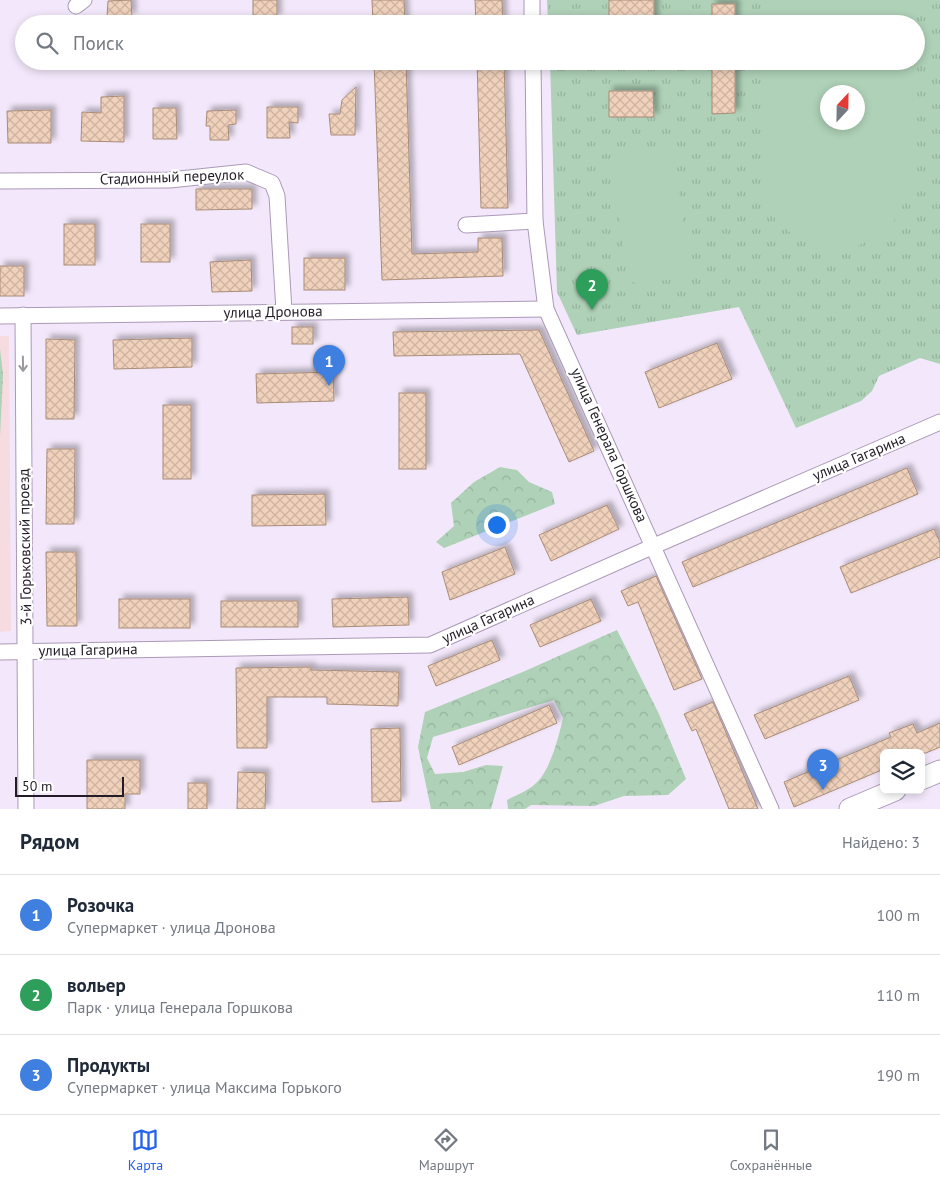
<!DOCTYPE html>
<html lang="ru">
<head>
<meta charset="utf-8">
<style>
  body { margin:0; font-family:"PT Sans",sans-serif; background:#f6f6f7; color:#1f2937 }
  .controls { position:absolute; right:15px; bottom:15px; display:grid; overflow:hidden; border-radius:8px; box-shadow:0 2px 8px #0003 }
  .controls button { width:45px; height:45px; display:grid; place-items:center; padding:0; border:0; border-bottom:1px solid #e0e1e3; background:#fff; color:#1f2937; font:25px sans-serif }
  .compass { position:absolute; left:820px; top:85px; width:45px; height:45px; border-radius:50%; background:#fff; box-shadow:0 2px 8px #0003; rotate:22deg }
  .scale { position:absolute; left:15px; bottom:12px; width:109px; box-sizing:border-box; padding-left:5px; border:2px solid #231c27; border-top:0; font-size:14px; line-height:18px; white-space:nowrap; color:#231c27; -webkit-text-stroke:4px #fff; paint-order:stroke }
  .you { position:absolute; left:496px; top:524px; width:18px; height:18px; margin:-12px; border:4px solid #fff; border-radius:50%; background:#1a73e8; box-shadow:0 0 0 8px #1a73e833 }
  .badge { display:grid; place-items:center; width:32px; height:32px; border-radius:50%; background:#2563eb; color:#fff; font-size:16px; font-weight:700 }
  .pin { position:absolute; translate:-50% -41px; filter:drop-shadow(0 1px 2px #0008) }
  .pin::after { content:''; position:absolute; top:26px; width:18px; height:15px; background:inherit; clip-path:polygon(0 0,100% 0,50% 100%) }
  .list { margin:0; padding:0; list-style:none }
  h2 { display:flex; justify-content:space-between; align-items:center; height:65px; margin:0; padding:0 20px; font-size:21px }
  h2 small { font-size:16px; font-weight:400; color:#747a83 }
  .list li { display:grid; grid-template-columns:32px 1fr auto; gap:15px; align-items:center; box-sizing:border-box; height:80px; padding:0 20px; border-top:1px solid #e0e1e3 }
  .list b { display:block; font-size:19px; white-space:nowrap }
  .list p { margin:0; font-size:16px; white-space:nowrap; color:#747a83 }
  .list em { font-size:16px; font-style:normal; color:#747a83 }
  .icon { flex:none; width:28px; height:28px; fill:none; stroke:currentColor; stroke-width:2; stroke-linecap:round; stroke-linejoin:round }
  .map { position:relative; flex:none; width:940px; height:809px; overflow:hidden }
  .search { position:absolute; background:#fff; box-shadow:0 2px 8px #0003; left:15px; right:15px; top:15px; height:55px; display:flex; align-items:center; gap:12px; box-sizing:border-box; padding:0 18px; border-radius:28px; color:#747a83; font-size:19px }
  .sheet { height:305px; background:#fff }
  nav { display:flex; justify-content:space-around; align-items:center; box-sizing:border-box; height:70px; border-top:1px solid #e0e1e3; background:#fff; font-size:14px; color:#747a83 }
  nav a { display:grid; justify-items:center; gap:2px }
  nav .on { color:#2563eb }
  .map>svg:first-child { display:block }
  .medical { fill:#f6dbe1 }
  .grass { fill:url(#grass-dots) }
  .forest { fill:url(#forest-crowns) }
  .park { fill:url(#park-tufts); fill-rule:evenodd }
  .pitch { fill:#aed1b7; fill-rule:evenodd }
  .building { fill:url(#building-cross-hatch); stroke:#a98c78; filter:url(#shadow) }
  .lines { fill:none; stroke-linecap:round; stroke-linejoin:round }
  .street-casing { stroke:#ab99b6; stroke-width:17 }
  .secondary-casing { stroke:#ab99b6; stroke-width:23 }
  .street { stroke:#fff; stroke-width:15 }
  .secondary { stroke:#fff; stroke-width:21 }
  .oneway { stroke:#9c999e }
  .labels { text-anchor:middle; stroke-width:4.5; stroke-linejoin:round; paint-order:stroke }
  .street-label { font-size:15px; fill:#231c27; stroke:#fff }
</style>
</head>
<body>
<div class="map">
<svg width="940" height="809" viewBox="0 0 940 809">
  <defs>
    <pattern id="grass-dots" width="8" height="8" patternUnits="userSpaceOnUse" patternTransform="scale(1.25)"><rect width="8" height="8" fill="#aed1b7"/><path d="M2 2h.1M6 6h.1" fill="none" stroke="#95b39d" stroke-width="1.8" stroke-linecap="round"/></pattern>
    <pattern id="forest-crowns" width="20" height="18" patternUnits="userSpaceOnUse" patternTransform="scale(1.25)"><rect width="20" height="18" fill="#aed1b7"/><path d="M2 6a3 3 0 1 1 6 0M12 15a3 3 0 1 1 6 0" fill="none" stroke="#95b39d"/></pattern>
    <pattern id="park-tufts" width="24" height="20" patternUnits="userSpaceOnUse" patternTransform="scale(1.25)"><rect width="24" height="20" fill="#aed1b7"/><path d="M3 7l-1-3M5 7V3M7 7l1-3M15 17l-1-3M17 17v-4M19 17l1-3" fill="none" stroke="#95b39d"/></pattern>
    <pattern id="building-cross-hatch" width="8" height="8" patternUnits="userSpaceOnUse" patternTransform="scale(1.25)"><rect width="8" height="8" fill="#f0d1bb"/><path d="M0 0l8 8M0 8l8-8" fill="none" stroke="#ceb3a1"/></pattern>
    <filter id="shadow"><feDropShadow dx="4.5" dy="-4.5" stdDeviation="2.5" flood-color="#0004"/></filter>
  </defs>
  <rect width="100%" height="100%" fill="#f3e8fb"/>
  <polygon class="medical" points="0,336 9,336 11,631 0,632"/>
  <polygon class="grass" points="0,349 3,375 0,436"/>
  <g class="forest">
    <polygon points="500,467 517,470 529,482 552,492 555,504 444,548 436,542 454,526 451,503 474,482"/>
    <path d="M617,630L659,714L686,779L668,795L624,796L594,806L531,805L525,809H508L507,800C516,795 528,791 535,784C550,772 559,736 563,718L554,700L433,737L427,758L435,774L463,772L486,765L503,766L491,809H431L418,747L425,712L525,671Z"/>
  </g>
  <path class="park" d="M547,0H940V364L920,358L879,376L872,391L861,401L796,428L739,307L577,335L557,292L550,61H916V24H548ZM828,92H858V122H828Z"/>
  <g class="pitch">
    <polygon points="761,0 914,0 913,24 761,24"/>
    <path d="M762,61H913L911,186L898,216L881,234L856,247L827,248L796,237L777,222L767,201L763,176ZM858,92V122H828V92Z"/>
    <polygon points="663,151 668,152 673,159 689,258 689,266 686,274 682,277 638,285 631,281 626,267 611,165 613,161 619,155"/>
  </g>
  <g class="building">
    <polygon points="131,0 132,17 107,17 108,1"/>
    <polygon points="253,0 277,0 277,19 253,18"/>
    <polygon points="372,0 404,0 405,24 373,24"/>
    <polygon points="475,0 502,0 503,24 476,24"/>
    <rect x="609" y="0" width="45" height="24"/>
    <rect x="712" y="4" width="23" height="20"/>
    <polygon points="374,61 406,61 412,254 478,252 478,238 502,238 503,276 382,280"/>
    <polygon points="477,61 504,61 508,208 481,208"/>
    <polygon points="712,61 735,61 735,113 712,114"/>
    <polygon points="356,87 355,135 331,135 329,114 340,114 342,100"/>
    <polygon points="609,91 653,91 654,117 609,117"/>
    <polygon points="124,96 124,142 81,141 82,112 101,113 101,97"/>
    <polygon points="267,107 298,107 298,123 289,122 290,138 267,138"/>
    <polygon points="153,108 176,108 177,139 153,139"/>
    <polygon points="51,110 51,143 8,143 7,111"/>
    <polygon points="236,110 236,124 228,125 229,140 210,140 210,126 206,126 207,111"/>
    <polygon points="196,189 252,189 252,209 196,210"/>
    <rect x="64" y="224" width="31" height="41"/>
    <rect x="141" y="224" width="29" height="38"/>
    <rect x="304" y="258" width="41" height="32"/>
    <polygon points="251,260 252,291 212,292 210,262"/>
    <rect x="0" y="266" width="24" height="30"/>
    <rect x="292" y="327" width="21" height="17"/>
    <polygon points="539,330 594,451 569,462 520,354 394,356 393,332"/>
    <polygon points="192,338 192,367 114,369 113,340"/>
    <polygon points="46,339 75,340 74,419 46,419"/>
    <polygon points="717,343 732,379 659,408 645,372"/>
    <polygon points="333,372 334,401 257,403 256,374"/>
    <rect x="399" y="393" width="27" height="76"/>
    <rect x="163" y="405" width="28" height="74"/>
    <polygon points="47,449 75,449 74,524 46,524"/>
    <polygon points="907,468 918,494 693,587 682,562"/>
    <polygon points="325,494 326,525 252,526 252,495"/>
    <polygon points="607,505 619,529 551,561 539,535"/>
    <polygon points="934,529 940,542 940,557 851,593 840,567"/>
    <polygon points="505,547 515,574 450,600 442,572"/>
    <polygon points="46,552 76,552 77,626 47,626"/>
    <polygon points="656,576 702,679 674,690 638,602 628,606 621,591"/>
    <polygon points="408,597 409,625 333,627 332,599"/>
    <rect x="119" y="599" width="71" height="29"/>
    <polygon points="591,599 601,621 540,647 530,625"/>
    <rect x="221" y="601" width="77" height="26"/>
    <polygon points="492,640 500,660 436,686 428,666"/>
    <polygon points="311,667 311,670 399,672 398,706 327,704 327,697 267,697 267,748 237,748 236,668"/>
    <polygon points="849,676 859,700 765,739 754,715"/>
    <polygon points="713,702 727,735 758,809 729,809 696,729 692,731 684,714"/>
    <polygon points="549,705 557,723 459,765 452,747"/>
    <polygon points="940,723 940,747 926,753 884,753 884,769 794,807 784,782 891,737 889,733 913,724 917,733"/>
    <polygon points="400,728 401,801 372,802 371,729"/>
    <polygon points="87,760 140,760 140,794 125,794 125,809 87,809"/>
    <polygon points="238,772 266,773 265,809 237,809"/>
    <rect x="188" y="783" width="19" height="26"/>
  </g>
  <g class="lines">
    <g class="street-casing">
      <g id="street">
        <polyline points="532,0 532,24"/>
        <polyline points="76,6 84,0"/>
        <polyline points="533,61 535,221 546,309 771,809"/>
        <polyline points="0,181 170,180 246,172 272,183 277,196 284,311"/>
        <polyline points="466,225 535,221"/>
        <polyline points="23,315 26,809"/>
        <polyline points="0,316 546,309"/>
        <polyline points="0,652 430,645 654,546 940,422"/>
      </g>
    </g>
    <g class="secondary-casing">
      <g id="secondary">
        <polyline points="921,779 940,771"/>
        <polyline points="850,809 895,790"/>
      </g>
    </g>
    <use href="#street" class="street"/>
    <use href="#secondary" class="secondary"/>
  </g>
  <defs><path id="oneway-shaft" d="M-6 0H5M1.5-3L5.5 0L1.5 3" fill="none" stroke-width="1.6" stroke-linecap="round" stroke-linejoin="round" transform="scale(1.25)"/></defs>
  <use class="oneway" href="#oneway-shaft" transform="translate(23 364) rotate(89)"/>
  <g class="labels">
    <g class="street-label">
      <text transform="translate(172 177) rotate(-2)" y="5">Стадионный переулок</text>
      <text transform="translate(273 312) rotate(-1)" y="5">улица Дронова</text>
      <text transform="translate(609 445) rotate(66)" y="5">улица Генерала Горшкова</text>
      <text transform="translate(859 457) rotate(-23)" y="5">улица Гагарина</text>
      <text transform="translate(25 547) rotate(-91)" y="5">3-й Горьковский проезд</text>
      <text transform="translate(488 619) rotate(-24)" y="5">улица Гагарина</text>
      <text transform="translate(88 650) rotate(-1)" y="5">улица Гагарина</text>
    </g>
  </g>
</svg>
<div class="controls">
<button><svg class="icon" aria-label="layers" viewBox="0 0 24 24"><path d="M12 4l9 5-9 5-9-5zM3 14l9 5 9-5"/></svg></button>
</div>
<svg class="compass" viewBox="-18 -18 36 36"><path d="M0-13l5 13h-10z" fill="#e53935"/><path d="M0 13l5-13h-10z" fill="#747a83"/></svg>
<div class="scale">50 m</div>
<div class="you"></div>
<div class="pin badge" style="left:329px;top:386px;background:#3f7fe0">1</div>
<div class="pin badge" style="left:592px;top:310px;background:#2e9e5b">2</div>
<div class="pin badge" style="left:823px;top:790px;background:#3f7fe0">3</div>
<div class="search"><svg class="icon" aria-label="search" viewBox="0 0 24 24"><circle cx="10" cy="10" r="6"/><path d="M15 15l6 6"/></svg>Поиск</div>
</div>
<section class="sheet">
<h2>Рядом<small>Найдено: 3</small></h2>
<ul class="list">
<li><span class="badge" style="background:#3f7fe0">1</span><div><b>Розочка</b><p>Супермаркет · улица Дронова</p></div><em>100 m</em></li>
<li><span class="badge" style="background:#2e9e5b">2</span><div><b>вольер</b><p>Парк · улица Генерала Горшкова</p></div><em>110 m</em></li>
<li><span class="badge" style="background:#3f7fe0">3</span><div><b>Продукты</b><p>Супермаркет · улица Максима Горького</p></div><em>190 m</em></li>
</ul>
</section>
<nav>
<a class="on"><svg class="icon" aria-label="map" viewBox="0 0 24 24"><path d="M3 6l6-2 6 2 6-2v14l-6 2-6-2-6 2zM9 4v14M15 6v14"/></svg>Карта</a>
<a><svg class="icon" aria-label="directions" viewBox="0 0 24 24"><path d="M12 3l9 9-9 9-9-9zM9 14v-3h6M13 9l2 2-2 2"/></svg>Маршрут</a>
<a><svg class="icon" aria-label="saved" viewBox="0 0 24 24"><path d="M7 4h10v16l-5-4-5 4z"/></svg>Сохранённые</a>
</nav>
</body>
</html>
